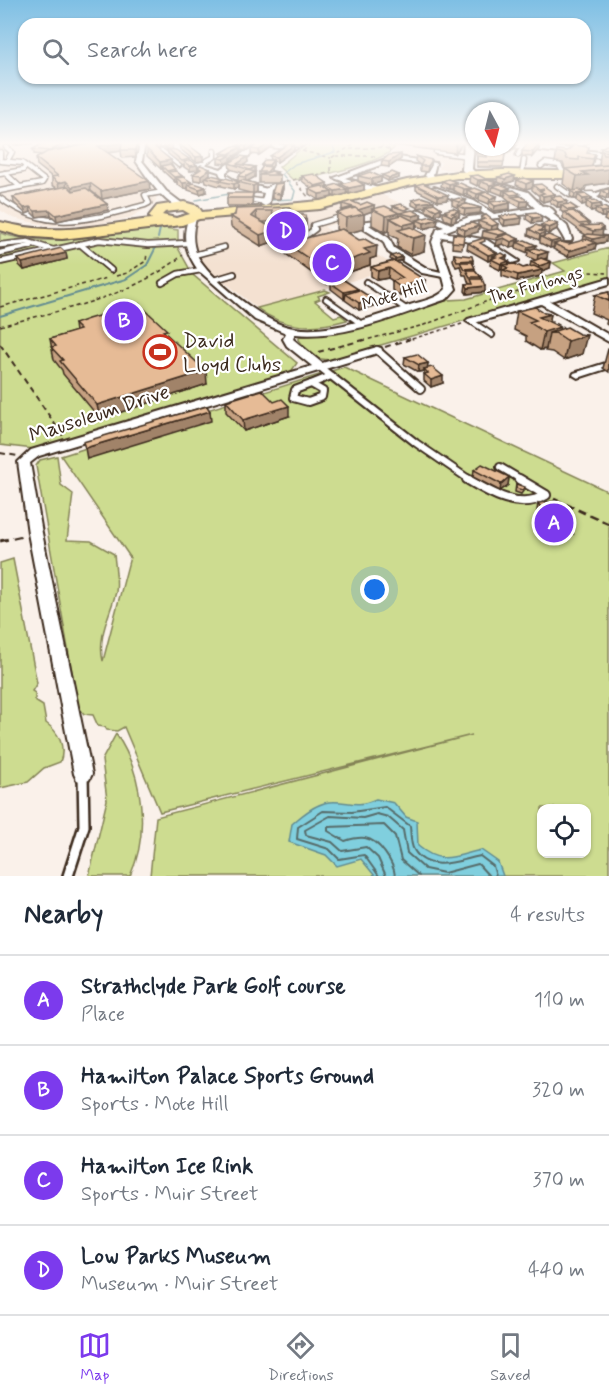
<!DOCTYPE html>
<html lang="en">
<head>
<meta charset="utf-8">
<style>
  body { margin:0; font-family:Mynerve,sans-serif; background:#f2f2f3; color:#1f2937 }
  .controls { position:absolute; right:18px; bottom:18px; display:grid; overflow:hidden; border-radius:12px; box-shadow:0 2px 4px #0004 }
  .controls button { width:54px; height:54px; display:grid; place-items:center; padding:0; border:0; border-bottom:2px solid #e0e1e3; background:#fff; color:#1f2937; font:30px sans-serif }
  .compass { position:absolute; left:465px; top:102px; width:54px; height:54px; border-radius:50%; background:#fff; box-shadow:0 2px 4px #0004; rotate:173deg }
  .you { position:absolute; left:375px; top:590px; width:21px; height:21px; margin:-15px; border:4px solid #fff; border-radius:50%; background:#1a73e8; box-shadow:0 0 0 9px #1a73e833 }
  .badge { display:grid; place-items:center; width:39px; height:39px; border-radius:50%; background:#7c3aed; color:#fff; font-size:20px; font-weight:700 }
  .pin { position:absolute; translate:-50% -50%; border:3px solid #fff; box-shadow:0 2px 6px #0006 }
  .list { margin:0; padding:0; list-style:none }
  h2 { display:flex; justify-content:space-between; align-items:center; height:78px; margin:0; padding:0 24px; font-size:26px }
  h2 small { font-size:20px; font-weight:400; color:#747a83 }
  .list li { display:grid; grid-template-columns:39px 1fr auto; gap:18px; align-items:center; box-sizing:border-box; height:90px; padding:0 24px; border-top:2px solid #e0e1e3 }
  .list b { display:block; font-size:22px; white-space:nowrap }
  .list p { margin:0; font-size:20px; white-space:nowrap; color:#747a83 }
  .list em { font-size:20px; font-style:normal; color:#747a83 }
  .icon { flex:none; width:33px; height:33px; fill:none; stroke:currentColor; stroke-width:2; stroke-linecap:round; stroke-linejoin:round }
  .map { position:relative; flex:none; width:609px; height:876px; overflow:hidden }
  .search { position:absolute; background:#fff; box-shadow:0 2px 4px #0004; left:18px; right:18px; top:18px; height:66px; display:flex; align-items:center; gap:15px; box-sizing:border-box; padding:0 21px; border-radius:18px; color:#747a83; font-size:22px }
  .sheet { height:438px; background:#fff }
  nav { display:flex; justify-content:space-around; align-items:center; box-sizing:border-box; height:84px; border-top:2px solid #e0e1e3; background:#fff; font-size:16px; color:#747a83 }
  nav a { display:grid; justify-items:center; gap:3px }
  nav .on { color:#7c3aed }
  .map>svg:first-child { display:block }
  .built { fill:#f4e1d1 }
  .green { fill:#cddc90; stroke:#848357; stroke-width:1.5; fill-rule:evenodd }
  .water { fill:#80cfde; stroke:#648d91; stroke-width:1.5 }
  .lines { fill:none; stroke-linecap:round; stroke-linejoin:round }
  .shore { stroke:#576c6b; stroke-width:2 }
  .stream-far1 { stroke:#648d91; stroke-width:1.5 }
  .stream { stroke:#648d91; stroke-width:2 }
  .service-far4-casing { stroke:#3b2a1e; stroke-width:7 }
  .service-far3-casing { stroke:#3b2a1e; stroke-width:8 }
  .service-far2-casing { stroke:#3b2a1e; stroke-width:10 }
  .service-far1-casing { stroke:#3b2a1e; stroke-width:12 }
  .service-casing { stroke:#3b2a1e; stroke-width:14 }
  .minor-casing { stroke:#3b2a1e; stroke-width:4 }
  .secondary-casing { stroke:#3b2a1e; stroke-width:4 }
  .primary-casing { stroke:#3b2a1e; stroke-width:4 }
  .path-far2 { stroke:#3b2a1e; stroke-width:1.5; stroke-dasharray:4 3; stroke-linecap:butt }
  .path-far1 { stroke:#3b2a1e; stroke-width:2; stroke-dasharray:6 4.5; stroke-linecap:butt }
  .path { stroke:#3b2a1e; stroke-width:3; stroke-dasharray:8 5; stroke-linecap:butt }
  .service-far4 { stroke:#fff; stroke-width:4 }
  .service-far3 { stroke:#fff; stroke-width:4.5 }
  .service-far2 { stroke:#fff; stroke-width:6 }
  .service-far1 { stroke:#fff; stroke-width:8 }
  .service { stroke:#fff; stroke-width:9 }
  .minor { fill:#fff; fill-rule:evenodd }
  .secondary { fill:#fff; fill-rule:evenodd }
  .primary { fill:#fde080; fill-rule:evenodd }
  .wall { fill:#c6a181; stroke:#3b2a1e; stroke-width:1.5; fill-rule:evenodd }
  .shaded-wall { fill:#a18369; stroke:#3b2a1e; stroke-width:1.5 }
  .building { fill:#e6bb96; stroke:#3b2a1e; stroke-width:1.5; fill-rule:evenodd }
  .labels { text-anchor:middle; stroke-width:4.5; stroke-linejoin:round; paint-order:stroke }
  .far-street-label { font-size:18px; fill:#3b2a1e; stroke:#fff }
  .poi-label { font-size:21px; fill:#3b2a1e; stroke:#fff; text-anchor:start }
  .street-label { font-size:21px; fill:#3b2a1e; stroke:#fff }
</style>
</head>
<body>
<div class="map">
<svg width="609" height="876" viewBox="0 0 609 876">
  <rect width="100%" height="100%" fill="#faf1ea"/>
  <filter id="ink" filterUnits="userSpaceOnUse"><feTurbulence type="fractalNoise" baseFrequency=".0167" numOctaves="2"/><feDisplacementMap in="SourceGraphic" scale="12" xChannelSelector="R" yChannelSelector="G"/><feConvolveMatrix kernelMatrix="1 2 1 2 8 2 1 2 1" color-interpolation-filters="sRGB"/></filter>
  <g filter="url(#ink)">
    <g class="built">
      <polygon points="0,142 138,142 140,148 134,162 158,191 155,204 129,218 93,225 49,226 13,218 0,210"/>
      <polygon points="396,142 462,142 465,143 461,171 439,169 441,162 392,157 395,148 391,147"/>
      <polygon points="381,194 400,203 324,227 343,238 348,237 395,266 337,286 257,308 202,264 191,242 195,224 206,216 276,214 319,209"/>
    </g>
    <g class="green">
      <path d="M309,142H391L388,146L395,147C384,163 314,178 293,180L279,167Z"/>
      <path d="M149,226L178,230V248L193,275L297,363L290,373L34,449L0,445V233C48,249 101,235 149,226Z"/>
      <polygon points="609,248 609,278 592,283 330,360 313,358 299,340 299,337 352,329 448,300 466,299 565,271 553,263"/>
      <path d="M325,290L330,292L318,296L320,299L315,301L334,317L341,315L347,320C314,329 285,330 257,308Z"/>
      <path d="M344,367L609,492V876H150L156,817L472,735L160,812L124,727L117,731L107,730L105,727L98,726L93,715L84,714L78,706L36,466L40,460L57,456L61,485L73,494L67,540L91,541L114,554C115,566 118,581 116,592C110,615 97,637 103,661L130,557L61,456ZM542,808H586V854H542Z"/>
      <path d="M13,559L37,683L32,691L35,693V701L43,706L46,723C59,732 66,747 60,762L44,768L28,782L0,788V563Z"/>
      <path d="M116,734C143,773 150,833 130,876H89L107,800L102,760Z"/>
    </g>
    <path class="water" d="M376,799L394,803L406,817L417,821L418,846C442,866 454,856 481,850L498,862L503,876H375L361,859L337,866L326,855L289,842L292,824C302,815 315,804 329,802C349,800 354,809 376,799Z"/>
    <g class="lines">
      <g class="shore">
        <path d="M379,876L364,855L339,859L329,849L297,839L298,827L323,811L352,812L385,807L410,826C411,833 410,844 414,850C428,874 460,860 480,856L493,866L496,876"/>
        <polyline points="386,876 378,858 366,847 342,851 332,842 306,835 305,830 330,816 363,818 377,814 388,817 403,830 407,853 425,869 444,873 478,864 489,876"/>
        <path d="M395,876C394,863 379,840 365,838C358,837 351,839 345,841L328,831V827L384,825L395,836L401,860L419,876"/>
      </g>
      <g class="stream-far1">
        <polyline points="251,197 261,199"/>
        <polyline points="196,200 229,194"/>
        <polyline points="272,200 293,199 295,191 282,174 295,164 335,152 332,142"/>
        <polyline points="160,230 161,227"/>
      </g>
      <g class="stream">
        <polyline points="158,238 160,229"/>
        <polyline points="0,316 126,279 147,265 155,249"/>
      </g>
      <g class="service-far4-casing">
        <g id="service-far4">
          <polyline points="6,147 12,152 7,161"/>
          <polyline points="156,151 163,152 179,165"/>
          <polyline points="0,152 0,158"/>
          <polyline points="436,152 469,156"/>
          <polyline points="518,155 524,145"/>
          <polyline points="0,161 22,163 44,180 42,183 20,187"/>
          <polyline points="199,165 214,157 214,151"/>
          <polyline points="541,166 545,163 559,165 564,174"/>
          <polyline points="522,173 524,160"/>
          <polyline points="0,174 23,170 26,166"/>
          <polyline points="557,186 570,195 592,194"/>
          <polyline points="0,191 20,187 5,173"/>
          <polyline points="266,191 273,186"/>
          <path d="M0,198C50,235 90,219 145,205L149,203L145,195L163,192"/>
          <polyline points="245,199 266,202"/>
          <polyline points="313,230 313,225 340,217"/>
        </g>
      </g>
      <g class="service-far3-casing">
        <g id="service-far3">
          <polyline points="302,243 301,239 315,229"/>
          <polyline points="80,244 111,270"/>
          <polyline points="0,245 28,242 53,250"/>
          <polyline points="0,253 31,246"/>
          <polyline points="194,255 224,247"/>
          <polyline points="0,262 99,240 148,245 187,243"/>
          <polyline points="214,280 234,274"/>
          <polyline points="366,282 406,309"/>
          <polyline points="162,283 178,274 201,270"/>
          <polyline points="326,299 360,323"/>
          <polyline points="471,321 492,335"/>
        </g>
      </g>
      <g class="service-far2-casing">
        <g id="service-far2">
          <polyline points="377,350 421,389"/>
          <polyline points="321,368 416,443 470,480"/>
          <polygon points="311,384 323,391 322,397 308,402 293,398 295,390"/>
          <polyline points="311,384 331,376"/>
          <polyline points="500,467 522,480"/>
        </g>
      </g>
      <g class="service-far1-casing">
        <path id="service-far1" d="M467,479C490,493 520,511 546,495L519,479"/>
      </g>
      <g class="service-casing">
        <polyline id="service" points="68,876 84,826 83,775"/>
      </g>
      <g class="minor-casing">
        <g id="minor">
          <path d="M139,142H145L142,161L166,191L183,204V208C166,208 145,174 136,161Z"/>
          <path d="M169,142H187L177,145L194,161L221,169L256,144V142H267L297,148L294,150L263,146L226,172V175L236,181L271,190L269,204L265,206L261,204L264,193C250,190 224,188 219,172L190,163L170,146L159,147L156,145Z"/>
          <polygon points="580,142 588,142 570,152 565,151"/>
          <polygon points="393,156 436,163 433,175 437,178 433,180 425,176 430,165 394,160 345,178 381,189 381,193 375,193 334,178"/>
          <path d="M491,181L528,192L542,206C546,205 552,208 555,212L553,214L567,226L572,239L571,241H565C558,227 551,218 536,213L473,221L444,232L487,240L519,261L512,263L482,244L442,237L440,242L456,289L447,299C399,315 347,339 295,334L293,339L322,363L377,347L381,348L382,350L381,352L39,456L30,463L42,533L92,774L89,780L83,782L77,780L74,774L28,533L18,462L31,450L312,366L287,346L283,339L286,333L255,320L198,270C186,253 181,237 189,217L196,219C192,231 192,243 197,255C208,277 261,319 285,326C322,337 374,317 410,305C422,301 437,299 446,289L443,277L422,273L388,252L383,241L359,226V222L377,220V224L369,225L389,238L394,248L428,269L441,272L432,242L437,229L444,227L413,212L420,210L451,224L469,217L486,215L469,204L431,191L430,189L434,187L474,201L494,214L535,208L522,196L491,185Z"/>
          <polygon points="609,189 609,193 597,197 609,206 609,212 587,196"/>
          <polygon points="609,278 609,284 550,301 609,335 609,342 541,304 471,324 466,321 468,319"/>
          <polygon points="609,362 609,368 578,378 573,375 574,373"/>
        </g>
      </g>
      <g class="secondary-casing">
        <g id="secondary">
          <polygon points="464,142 474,142 472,169 477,174 476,176 468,176 462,170"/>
          <polygon points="510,142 609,153 609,159 510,147"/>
        </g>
      </g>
      <g class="primary-casing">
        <path id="primary" d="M503,170L609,172V178H457L407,186L320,209L199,219L182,225L62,239L21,236L0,230V222C60,237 93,225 152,219L149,216L157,206L184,202L198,206L202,212L320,201L407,180L457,172ZM183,210L190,214L176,218L162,215L165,212Z"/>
      </g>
      <g class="path-far2">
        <polyline points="382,142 383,147 390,150"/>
        <polyline points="350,149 383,147"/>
        <polyline points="302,151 331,158"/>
        <polyline points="303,151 313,142"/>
        <polyline points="390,152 388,147 394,142"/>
        <polyline points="336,156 375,156"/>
        <polyline points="331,171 331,158 358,142"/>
        <polyline points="316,176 331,172"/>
        <polyline points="302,179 296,182 309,198"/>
        <polyline points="279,184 303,177"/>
        <polyline points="116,276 127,273 146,261 147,253"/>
        <polyline points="0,307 107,278"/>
        <polyline points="550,320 566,329"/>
        <path d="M0,326C63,309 131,298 183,255"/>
        <polyline points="362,341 424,325 493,299 589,272 606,273"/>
        <polyline points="405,341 462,324"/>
      </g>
      <g class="path-far1">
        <polyline points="0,344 63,436"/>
        <polyline points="385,347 410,339"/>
        <polyline points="318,352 367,339"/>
        <polyline points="0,453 18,456"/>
      </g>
      <g class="path">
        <polyline points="554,499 609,524"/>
        <polyline points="0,541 23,536"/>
      </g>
      <use href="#service-far4" class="service-far4"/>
      <use href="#service-far3" class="service-far3"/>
      <use href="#service-far2" class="service-far2"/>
      <use href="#service-far1" class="service-far1"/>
      <use href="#service" class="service"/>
      <use href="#minor" class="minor"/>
      <use href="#secondary" class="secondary"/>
      <use href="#primary" class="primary"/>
    </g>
    <g class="wall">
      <polygon points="8,142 50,142 17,145 10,144"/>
      <polygon points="66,142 89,142 89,143 138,149 136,157 122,158 121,151 107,153 150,189 102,199 91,191 90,191 107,204 108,210 57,221 51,215 36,217 31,212 26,214 14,203 13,197 57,188 52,185 52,177 37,165 36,158 41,155 34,154 33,149 64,149 71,147 66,144"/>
      <polygon points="145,142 159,142 160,147 158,150 175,171 182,176 182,177 191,182 191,184 206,192 200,194 188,190 188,188 184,189 177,184 177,182 175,182 163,171 163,169 161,169 147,156 147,143"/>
      <polygon points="164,142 171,142 172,150 189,159 189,161 197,165 198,170 190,171 184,167 184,165 183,166 168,154 168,152 164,146"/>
      <polygon points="244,142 253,142 253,146 246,151 241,150 241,152 231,158 231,160 225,164 218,163 218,158 222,156 221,153 238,147 238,145"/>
      <polygon points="261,142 279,142 276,144 272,143 272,146 259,155 251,154 251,149"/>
      <polygon points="292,142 309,142 301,148 294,147 294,150 277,162 273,161 273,165 271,169 271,171 277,172 277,174 280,175 280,183 259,183 259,172 262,168 261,165 271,160 270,156 292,145"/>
      <polygon points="394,142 463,142 455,153 394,145"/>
      <polygon points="550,142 573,142 573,144 566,146"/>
      <polygon points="179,144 203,161 196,162 180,149"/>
      <polygon points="517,145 516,147 505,154 503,167 477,167 477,158 475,151 476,147 510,147"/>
      <polygon points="539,145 539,149 532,157 522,156 522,151"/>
      <polygon points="609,145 609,183 586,186 585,190 580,191 583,193 583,195 591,201 601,204 600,207 609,210 609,223 604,220 605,217 601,217 595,213 595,210 591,211 586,207 586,204 582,205 577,201 577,199 574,199 570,196 571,191 573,191 563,184 565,169 563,163 555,162 557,150 567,151 589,147 587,153 595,154 592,166 599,165 601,148"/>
      <polygon points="401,154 401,159 389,167 381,166 382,161"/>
      <polygon points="416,156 431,165 427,172 420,171 420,165 415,161"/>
      <polygon points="247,157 248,162 243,165 255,167 255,177 247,181 257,184 257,192 253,194 252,206 227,206 227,198 250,193 238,190 238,187 234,189 221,186 221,185 219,186 206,182 205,178 201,181 194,180 193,174 199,171 198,167 210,174 207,176 224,178 224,179 239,182 240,181 238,181 238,176 243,173 230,169 229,163"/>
      <polygon points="382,175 399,175 399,178 388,181 382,178"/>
      <polygon points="302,176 327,189 327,187 341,186 341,184 364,185 364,190 349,194 347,192 346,194 335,197 332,195 332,197 319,200 309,194 309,189 311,188 302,181"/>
      <polygon points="358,176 381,177 381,182 372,185 358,181"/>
      <polygon points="470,176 486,179 486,180 509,190 528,201 527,206 520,207 511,202 511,201 510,201 504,196 505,195 502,195 492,191 492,190 489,191 480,187 480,185 477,186 469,182"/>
      <polygon points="498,177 514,181 504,184 497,182"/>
      <polygon points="517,180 533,181 533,185 555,194 555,196 566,204 589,223 589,225 603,228 602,235 607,236 606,242 596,244 595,249 568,257 553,249 554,247 550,248 540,243 540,240 539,240 528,235 529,229 540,227 541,225 558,224 557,229 548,234 545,233 544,236 560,240 560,242 569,244 583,241 584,236 586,235 579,231 579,230 563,218 563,213 560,210 561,207 557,207 550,202 550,200 543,202 539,199 539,195 538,195 532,190 532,187 526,189 516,185"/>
      <polygon points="442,181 471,188 471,189 497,196 496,201 510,203 510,209 494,211 489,207 489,204 479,200 479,198 476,199 467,195 467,194 463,195 452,190 453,189 449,189 441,186"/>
      <polygon points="283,183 283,189 280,199 272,199 272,193"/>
      <polygon points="416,185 447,200 438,201 416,190"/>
      <polygon points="609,189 609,199 606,199 600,196 602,190"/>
      <polygon points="412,200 434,203 441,208 441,213 435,215 426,211 426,207 418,208 412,205"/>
      <polygon points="452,200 466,200 465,204 481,208 480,213 464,215 459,213 459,217 456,217 456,221 451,222 444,219 444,217 443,216 443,211 458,210 458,208 452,205"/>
      <polygon points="342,204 374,205 374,209 393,210 393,206 421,214 421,219 437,225 424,229 417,226 417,221 415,221 416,222 416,229 424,251 411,255 397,247 398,239 389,234 389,231 385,232 372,225 372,211 364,214 364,229 349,233 376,257 370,259 370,265 335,277 334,282 358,290 373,306 359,310 345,300 345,298 344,299 331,289 331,283 327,284 286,254 286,243 338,230 336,229 337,213 342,212 342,210 343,210 342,209"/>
      <path d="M290,207L294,215L306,219V230L288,232L287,237L261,246L231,227L230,216L235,215L236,209ZM262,222H272V224L267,225Z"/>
      <polygon points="527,213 541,222 532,223 526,219"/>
      <polygon points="486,215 498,229 507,235 519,239 519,241 535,248 547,258 545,259 551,262 550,268 542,271 541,276 517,281 502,276 502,269 500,270 490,265 491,260 488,261 467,249 468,243 484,245 497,253 497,255 507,260 508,265 523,268 530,266 531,262 535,260 527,256 528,253 516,248 516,246 510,248 503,244 496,246 496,240 482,237 483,231 488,230 479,227 478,232 464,236 462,249 452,248 453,234 463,235 457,232 458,226 478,225 478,221 481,220 481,217"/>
      <polygon points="500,216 521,224 504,226 499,221"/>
      <polygon points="66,253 67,259 24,270 19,265 18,259"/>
      <polygon points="454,254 473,260 473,264 475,270 481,277 485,292 467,294 465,291 466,284 471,284 469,284 466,275 463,275 460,266 456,267 453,260"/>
      <polygon points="391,256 402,257 402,260 396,262 424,289 400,296 392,290 392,281 393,281 388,278 377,280 371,276 371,267 393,261 390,259"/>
      <polygon points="609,292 609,326 606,324 607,320 591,313 595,295"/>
      <polygon points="517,311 551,314 549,322 559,329 582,354 564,360 552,352 545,351 546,349 540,350 526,341 526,336 514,330"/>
      <polygon points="74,324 167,335 207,384 100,419 63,374 62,370 54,360 50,339 75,332"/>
      <polygon points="608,349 609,349 609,372 603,368"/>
      <polygon points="405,357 428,363 427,368 443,383 431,387 424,381 424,371 418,372 404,364"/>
      <polygon points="226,401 289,416 244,431 226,412"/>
      <polygon points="474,470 509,477 508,485 500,491 473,477"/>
      <polygon points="516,484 524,490 521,494 515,492"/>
      <polygon points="538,503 573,534 554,537 537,511"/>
    </g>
    <g class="shaded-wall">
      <polygon points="17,142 50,142 17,145"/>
      <polygon points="83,142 89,142 89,144 76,151 75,146"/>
      <polygon points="137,142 138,149 136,157 135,150"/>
      <polygon points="158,142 159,142 160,147 156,155 155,147"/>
      <polygon points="252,142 253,142 253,146 246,151 246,146"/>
      <polygon points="271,142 272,142 272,146 259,155 259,150"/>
      <polygon points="302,142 309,142 301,148 301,143"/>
      <polygon points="458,142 463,142 463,143 455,153 456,143"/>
      <polygon points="566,142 573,142 573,144 566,146"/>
      <polygon points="122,143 121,151 99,154 98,146"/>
      <polygon points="63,144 64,149 51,156 50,151"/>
      <polygon points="172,144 173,151 168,149 167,152 167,145"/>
      <polygon points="294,145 294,150 277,162 277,157"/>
      <polygon points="517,145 516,147 506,154 506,151"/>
      <polygon points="539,145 539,149 532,157 533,152"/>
      <polygon points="241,147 241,152 231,158 231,160 225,164 224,159 230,156 229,154"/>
      <polygon points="495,147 499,147 498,150 491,154 492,149"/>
      <polygon points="401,154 401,159 389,167 389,162"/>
      <polygon points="203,156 203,161 196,162 196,157"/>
      <polygon points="247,157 248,162 241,167 237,164"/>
      <polygon points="171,160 172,167 162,166 163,169 161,169 160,162"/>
      <polygon points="273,160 273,165 271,169 271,172 267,172 270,168 269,165"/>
      <polygon points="432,160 431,165 427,172 428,166"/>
      <polygon points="197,165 198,170 190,171 190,166"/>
      <polygon points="255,167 255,177 246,182 245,177 250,174 250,170"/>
      <polygon points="210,169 210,174 201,181 201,175"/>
      <polygon points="609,169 609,183 586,186 585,190 574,191 577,176 582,172"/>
      <polygon points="399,175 399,178 388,181 389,178"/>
      <polygon points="182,176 183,181 176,178 177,182 175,182 174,177"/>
      <polygon points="515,176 514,181 504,184 505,179"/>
      <polygon points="381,177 381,182 372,185 372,179"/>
      <polygon points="486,179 485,183 480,181 480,185 477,186 478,180"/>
      <polygon points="66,181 67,189 60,191 58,183"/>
      <polygon points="149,181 150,189 102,199 101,191"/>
      <polygon points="533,181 533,187 526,189 526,184"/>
      <polygon points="191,182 192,186 188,185 188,188 184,189 183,183"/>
      <polygon points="238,182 238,187 234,189 234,184"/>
      <polygon points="456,182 456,186 453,185 453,189 449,189 449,184"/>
      <polygon points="90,183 91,191 74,195 72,187"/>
      <polygon points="283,183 283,189 280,199 280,194"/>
      <polygon points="327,183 327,188 315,191 315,186"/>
      <polygon points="497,183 496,187 493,186 492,190 489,191 490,185"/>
      <polygon points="257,184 257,192 253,194 253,186"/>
      <polygon points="364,185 364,190 349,194 349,188"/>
      <polygon points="206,187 206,192 200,194 199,189"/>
      <polygon points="471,188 471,191 467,190 467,194 463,195 464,189"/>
      <polygon points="510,188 509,193 505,191 505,195 502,195 503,190"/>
      <polygon points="347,189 346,194 335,197 335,191"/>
      <polygon points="332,192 332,197 319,200 319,194"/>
      <polygon points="485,192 484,196 480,194 479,198 476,199 477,194"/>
      <polygon points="583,193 582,198 578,195 577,199 574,199 575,194"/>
      <polygon points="555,194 554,199 551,197 550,200 543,202 543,196"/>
      <polygon points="607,194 609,194 609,199 606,199"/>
      <polygon points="448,195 447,200 438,201 438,196"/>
      <polygon points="497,196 496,202 490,202 489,204 490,199"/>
      <polygon points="592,198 591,204 587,201 586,204 582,205 583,199"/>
      <polygon points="466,200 465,206 458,206 459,202"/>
      <polygon points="434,201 434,207 426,205 426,207 418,208 418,203"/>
      <polygon points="521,201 528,201 527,206 520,207"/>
      <polygon points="567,201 566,207 561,205 561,207 557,207 558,202"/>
      <polygon points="510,203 510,209 494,211 495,206"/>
      <polygon points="107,204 108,210 57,221 56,215"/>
      <polygon points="601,204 600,210 596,208 595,210 591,211 592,205"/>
      <polygon points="374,205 374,210 372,209 372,211 364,214 364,229 345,234 346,218 348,213"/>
      <polygon points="30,207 31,212 26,214 24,208"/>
      <polygon points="441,208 441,213 435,215 436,210"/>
      <polygon points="481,208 480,213 464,215 465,209"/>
      <polygon points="50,210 51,215 36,217 35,211"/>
      <polygon points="256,211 257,222 251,216"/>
      <polygon points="459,211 459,217 456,217 456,221 451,222 452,213"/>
      <polygon points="609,211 609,216 605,214 605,217 601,217 602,212"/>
      <polygon points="399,213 398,223 390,218 389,231 385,232 386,216"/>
      <polygon points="421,214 421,220 412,222 413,216"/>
      <polygon points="542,217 541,222 532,223 533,218"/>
      <polygon points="522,218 521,224 504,226 505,220"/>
      <polygon points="306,219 306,230 288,232 287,237 261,246 260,235 288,221"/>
      <polygon points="438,219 437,225 424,229 424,223"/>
      <polygon points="416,222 415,238 426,235 424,251 411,255 413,238 403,233 403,225"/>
      <polygon points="498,224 497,230 491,232 492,226"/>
      <polygon points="558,224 557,229 548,234 549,228"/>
      <polygon points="479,226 478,232 464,236 465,230"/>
      <polygon points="544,228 544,238 541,237 539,240 540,235 539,231"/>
      <polygon points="603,228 602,236 592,237 593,231"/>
      <polygon points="507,233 506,239 504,238 503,244 496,246 497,240 498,240 499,235"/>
      <polygon points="607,236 606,242 596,244 595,249 568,257 569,251 592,244 593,239"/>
      <polygon points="519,239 518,243 517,242 516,246 510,248 511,242"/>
      <polygon points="560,240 559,246 554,244 554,247 550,248 551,242"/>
      <polygon points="536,245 535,251 528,250 527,253 528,247"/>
      <polygon points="377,246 376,257 370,259 370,265 335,277 334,282 327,284 328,272 330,267 364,249"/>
      <polygon points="548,252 547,258 537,261 538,255"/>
      <polygon points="66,253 67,259 24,270 22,263"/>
      <polygon points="497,253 496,258 496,257 493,256 493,259 491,259 491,260 488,261 488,255"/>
      <polygon points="507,256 506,262 509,261 508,267 503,265 502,269 500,270 502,258"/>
      <polygon points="402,257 402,260 395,262 395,259"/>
      <polygon points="551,262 550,268 542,271 541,276 517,281 518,275 538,271 539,266"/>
      <polygon points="389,268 388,278 377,280 378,271"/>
      <polygon points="425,280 424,289 400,296 400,287"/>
      <polygon points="485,286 485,292 467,294 468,288"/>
      <polygon points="358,289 357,295 346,294 345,298 344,299 344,292"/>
      <polygon points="373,299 373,306 359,310 359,303"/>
      <polygon points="551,314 548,330 560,327 558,335 556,333 549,333 546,349 540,350 544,332 539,317"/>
      <polygon points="587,335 582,354 564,360 568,341"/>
      <polygon points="428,363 427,370 424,369 424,371 418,372 419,365"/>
      <polygon points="206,371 207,384 100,419 97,405"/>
      <polygon points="443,376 443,383 431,387 431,380"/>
      <polygon points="289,406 289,416 244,431 243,420"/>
      <polygon points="210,411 211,421 87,459 85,448"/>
      <polygon points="509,477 508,485 500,491 501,484"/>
      <polygon points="574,526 573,534 554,537 555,530"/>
    </g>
    <g class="building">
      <polygon points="69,142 83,142 75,146"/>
      <polygon points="100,142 137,142 135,150 121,150 122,143 98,146 149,181 101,191 90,183 72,187 66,181 58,183 55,180 51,177 58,176 36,158 47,152"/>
      <polygon points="147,142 158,142 155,147 171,160 160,162 146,148"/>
      <polygon points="165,142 171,142 172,144 167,145"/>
      <polygon points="244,142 252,142 246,146 238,145"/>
      <polygon points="261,142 271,142 259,150 251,149"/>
      <polygon points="186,143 203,156 196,157 179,144"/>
      <polygon points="528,143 539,145 533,152 522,151"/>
      <polygon points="41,144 63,144 50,151 33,149"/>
      <polygon points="288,144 294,145 277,157 270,156"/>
      <polygon points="510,144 517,145 506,151 499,150 501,147 510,147"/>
      <polygon points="574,145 589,147 587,153 595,154 593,159 579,157 579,160 567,159 565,154 557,152 557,150 567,151"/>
      <polygon points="606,145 609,145 609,149 601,148"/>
      <polygon points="233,146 241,147 229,154 221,153"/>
      <polygon points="476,147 495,147 492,149 505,153 504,162 477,162 477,156 487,157 487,155 477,153"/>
      <polygon points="168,149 176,150 189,159 182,161"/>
      <polygon points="602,151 609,152 609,155 604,155"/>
      <polygon points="401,154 389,162 382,161 389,155"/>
      <polygon points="224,155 230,155 224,159 218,158"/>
      <polygon points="241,156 247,157 237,164 255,167 250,170 229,163"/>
      <polygon points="416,156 432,160 428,166 420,166 423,161"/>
      <polygon points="191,160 197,165 190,166 184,162"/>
      <polygon points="265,160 273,160 269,165 261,165"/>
      <polygon points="170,164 175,169 167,171 162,166"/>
      <polygon points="201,165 210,169 201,175 193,174 201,169 198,167"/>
      <polygon points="607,165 609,166 609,169 582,172 588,175 577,176 565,169"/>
      <polygon points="263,166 271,167 267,172 259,172"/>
      <polygon points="247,170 255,172 245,177 238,176"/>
      <polygon points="176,171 182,176 174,177 168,172"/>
      <polygon points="272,171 277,172 274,173 280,175 259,175"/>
      <polygon points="370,172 381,177 372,179 358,176"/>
      <polygon points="392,172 399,175 389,178 382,175"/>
      <polygon points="314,174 327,183 315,186 302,176"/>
      <polygon points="509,174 515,176 505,179 498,177"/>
      <polygon points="211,175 224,178 218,180 205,177"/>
      <polygon points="478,175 486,179 478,180 470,176"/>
      <polygon points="184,177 191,182 183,183 176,178"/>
      <polygon points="226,178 239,182 234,184 220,181"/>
      <polygon points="524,178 533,181 526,184 517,180"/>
      <polygon points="448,179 456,182 449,184 442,181"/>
      <polygon points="242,180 257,184 253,186 238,182"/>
      <polygon points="356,180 364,185 349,188 341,184"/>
      <polygon points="487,180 497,183 490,185 480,181"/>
      <polygon points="194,183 206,187 199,189 188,185"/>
      <polygon points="283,183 280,194 272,193 275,184"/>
      <polygon points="423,183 448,195 438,196 416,185"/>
      <polygon points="460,183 471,188 464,189 453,185"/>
      <polygon points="338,184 347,189 335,191 327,187"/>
      <polygon points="500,184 510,188 503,190 493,186"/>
      <polygon points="541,184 555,194 543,196 540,194 544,193 540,191 544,189 539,190 533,185"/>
      <polygon points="68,186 73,191 86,188 107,204 56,215 50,210 35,211 30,207 24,208 13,197"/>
      <polygon points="322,186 332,192 319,194 309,189"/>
      <polygon points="475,188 485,192 477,194 467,190"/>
      <polygon points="609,189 609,194 607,194 602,190"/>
      <polygon points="514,190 520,194 511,195 505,191"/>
      <polygon points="579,190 583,193 575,194 571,191"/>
      <polygon points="487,192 497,196 490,199 480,194"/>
      <polygon points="228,193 253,193 252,198 227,198"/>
      <polygon points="586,194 592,198 583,199 578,195"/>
      <polygon points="521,196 528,201 521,201 512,197"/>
      <polygon points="560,196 567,201 558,202 551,197"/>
      <polygon points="422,197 434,201 418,203 412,200"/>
      <polygon points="459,198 466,200 459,202 452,200"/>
      <polygon points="506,200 510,203 495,206 490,202"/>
      <polygon points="595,200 601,204 592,205 587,201"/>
      <polygon points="351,201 360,205 367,202 374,205 358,210 355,208 344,211 342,210 353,207 342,204"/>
      <polygon points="434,203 441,208 436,210 426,205"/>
      <polygon points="401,204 410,208 404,210 393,206"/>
      <polygon points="467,204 481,208 465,209 458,206"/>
      <polygon points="570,204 578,209 568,210 561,205"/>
      <polygon points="385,206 399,213 386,216 372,209"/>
      <path d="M290,207L294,215H305L306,219L288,221L287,226L260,235L230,216L235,215L236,209ZM256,211H272L275,223L267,225L251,216Z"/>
      <polygon points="604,207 609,210 609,211 602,212 596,208"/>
      <polygon points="355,208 364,214 346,218 337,213"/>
      <polygon points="453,208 459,211 452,213 456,215 451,216 445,213 447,212 443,211"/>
      <polygon points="412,210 421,214 413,216 400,213"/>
      <polygon points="573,211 589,223 579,224 564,212"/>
      <polygon points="536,212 542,217 533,218 527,213"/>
      <polygon points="517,214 522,218 505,220 500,216"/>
      <polygon points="402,215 416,222 403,225 390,218"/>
      <polygon points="486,215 498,224 492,226 478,221 485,219 481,217"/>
      <polygon points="431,216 438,219 424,223 417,220"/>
      <polygon points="549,221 558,224 549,228 541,225"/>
      <polygon points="472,223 479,226 465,230 458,226"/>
      <polygon points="536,225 544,228 539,231 545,232 540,235 529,229"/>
      <polygon points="600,225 603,228 601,229 603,230 593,231 580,226"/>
      <polygon points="411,227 426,235 413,238 398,230"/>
      <polygon points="342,229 359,240 365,239 377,246 364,249 370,253 330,267 335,270 328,272 286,243"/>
      <polygon points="498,229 507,233 499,235 483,231"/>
      <polygon points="453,234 464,235 463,243 452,242"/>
      <polygon points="508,234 519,239 511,242 504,238 497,240 496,238"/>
      <polygon points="588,234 607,236 593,239 584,236"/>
      <polygon points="549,235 560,240 551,242 541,237"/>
      <polygon points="484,238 485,241 480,243 497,253 488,255 468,243"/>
      <polygon points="587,239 596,243 569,251 554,244 561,242 569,244"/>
      <polygon points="525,240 536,245 528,247 517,242"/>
      <polygon points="61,248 66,253 22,263 18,259"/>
      <polygon points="535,248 548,252 538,255 528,250"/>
      <polygon points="502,253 507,256 502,258 509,261 501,264 491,259 496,257 493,256"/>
      <polygon points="398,254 402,257 395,259 391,256"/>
      <polygon points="454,254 472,256 473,260 457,261"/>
      <polygon points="541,258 551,262 539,266 531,262"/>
      <polygon points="395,261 425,280 400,287 392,281 403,278 389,268 378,271 371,267"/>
      <polygon points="460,262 472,262 475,268 464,269"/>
      <polygon points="515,264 523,268 534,266 542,270 518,275 503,270 508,268 503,265"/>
      <polygon points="466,270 475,270 481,277 470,277"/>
      <polygon points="471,279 482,279 485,286 468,288 466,284 473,284"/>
      <polygon points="344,280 358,289 344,292 331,283"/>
      <polygon points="359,290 373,299 359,303 346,294"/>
      <polygon points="609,292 609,301 595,295"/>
      <polygon points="139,304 167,330 163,331 206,371 97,405 60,361 63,360 51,347 56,346 50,339 80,330 74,324 88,319"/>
      <polygon points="535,307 544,313 551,314 539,317 560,327 544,332 529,322 536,320 517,311"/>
      <polygon points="567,327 579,334 587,335 568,341 556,333 549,333"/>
      <polygon points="417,354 428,363 419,365 405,357"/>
      <polygon points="432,367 443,376 431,380 424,374 428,373 424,369"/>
      <polygon points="262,390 274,402 282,399 289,406 243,420 226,401"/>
      <polygon points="207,406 210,411 85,448 83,442"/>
      <polygon points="482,464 509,477 501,484 474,470"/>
      <polygon points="516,484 525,487 522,490 516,488"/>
      <polygon points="557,501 574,526 555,530 538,503"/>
    </g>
  </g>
  <linearGradient id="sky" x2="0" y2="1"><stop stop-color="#7ebfe4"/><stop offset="0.54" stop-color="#fdf9f6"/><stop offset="1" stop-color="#fdf9f6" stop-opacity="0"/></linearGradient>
  <rect width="609" height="265" fill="url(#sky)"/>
  <defs>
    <g id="stadium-ring" transform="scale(1.725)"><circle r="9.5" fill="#fff" stroke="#c8321e" stroke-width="1.5"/><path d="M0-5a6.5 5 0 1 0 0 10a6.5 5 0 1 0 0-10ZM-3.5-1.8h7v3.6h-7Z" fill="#c8321e"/></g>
  </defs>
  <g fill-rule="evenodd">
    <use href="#stadium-ring" x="160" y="352"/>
  </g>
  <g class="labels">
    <g class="far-street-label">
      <text transform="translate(535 285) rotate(-16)" y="6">The Furlongs</text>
      <text transform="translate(394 295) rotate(-17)" y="6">Mote Hill</text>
    </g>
    <g class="poi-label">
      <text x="183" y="347">David<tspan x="183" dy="24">Lloyd Clubs</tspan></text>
    </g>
    <g class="street-label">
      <text transform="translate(99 413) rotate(-18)" y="7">Mausoleum Drive</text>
    </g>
  </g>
</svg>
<div class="controls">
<button><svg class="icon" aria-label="locate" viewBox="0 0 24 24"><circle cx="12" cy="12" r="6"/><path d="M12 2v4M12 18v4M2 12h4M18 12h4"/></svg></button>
</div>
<svg class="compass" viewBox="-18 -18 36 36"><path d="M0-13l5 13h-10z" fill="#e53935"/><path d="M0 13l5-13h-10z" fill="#747a83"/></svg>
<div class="you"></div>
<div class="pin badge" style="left:554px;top:523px">A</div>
<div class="pin badge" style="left:124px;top:321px">B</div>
<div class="pin badge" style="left:332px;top:263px">C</div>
<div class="pin badge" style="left:286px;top:231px">D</div>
<div class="search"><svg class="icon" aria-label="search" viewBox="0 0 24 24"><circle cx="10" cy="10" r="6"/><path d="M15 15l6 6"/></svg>Search here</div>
</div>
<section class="sheet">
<h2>Nearby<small>4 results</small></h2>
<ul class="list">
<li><span class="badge">A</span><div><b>Strathclyde Park Golf course</b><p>Place</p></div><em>110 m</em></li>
<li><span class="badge">B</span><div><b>Hamilton Palace Sports Ground</b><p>Sports · Mote Hill</p></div><em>320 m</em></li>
<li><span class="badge">C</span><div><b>Hamilton Ice Rink</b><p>Sports · Muir Street</p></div><em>370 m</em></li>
<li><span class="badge">D</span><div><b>Low Parks Museum</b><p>Museum · Muir Street</p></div><em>440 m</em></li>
</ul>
</section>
<nav>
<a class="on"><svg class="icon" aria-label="map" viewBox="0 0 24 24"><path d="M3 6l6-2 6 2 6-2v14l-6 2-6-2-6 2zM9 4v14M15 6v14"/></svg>Map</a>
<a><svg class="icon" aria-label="directions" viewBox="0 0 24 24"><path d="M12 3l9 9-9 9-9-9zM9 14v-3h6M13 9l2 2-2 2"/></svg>Directions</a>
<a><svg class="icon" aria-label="saved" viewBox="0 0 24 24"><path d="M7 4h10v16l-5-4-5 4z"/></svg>Saved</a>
</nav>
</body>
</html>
